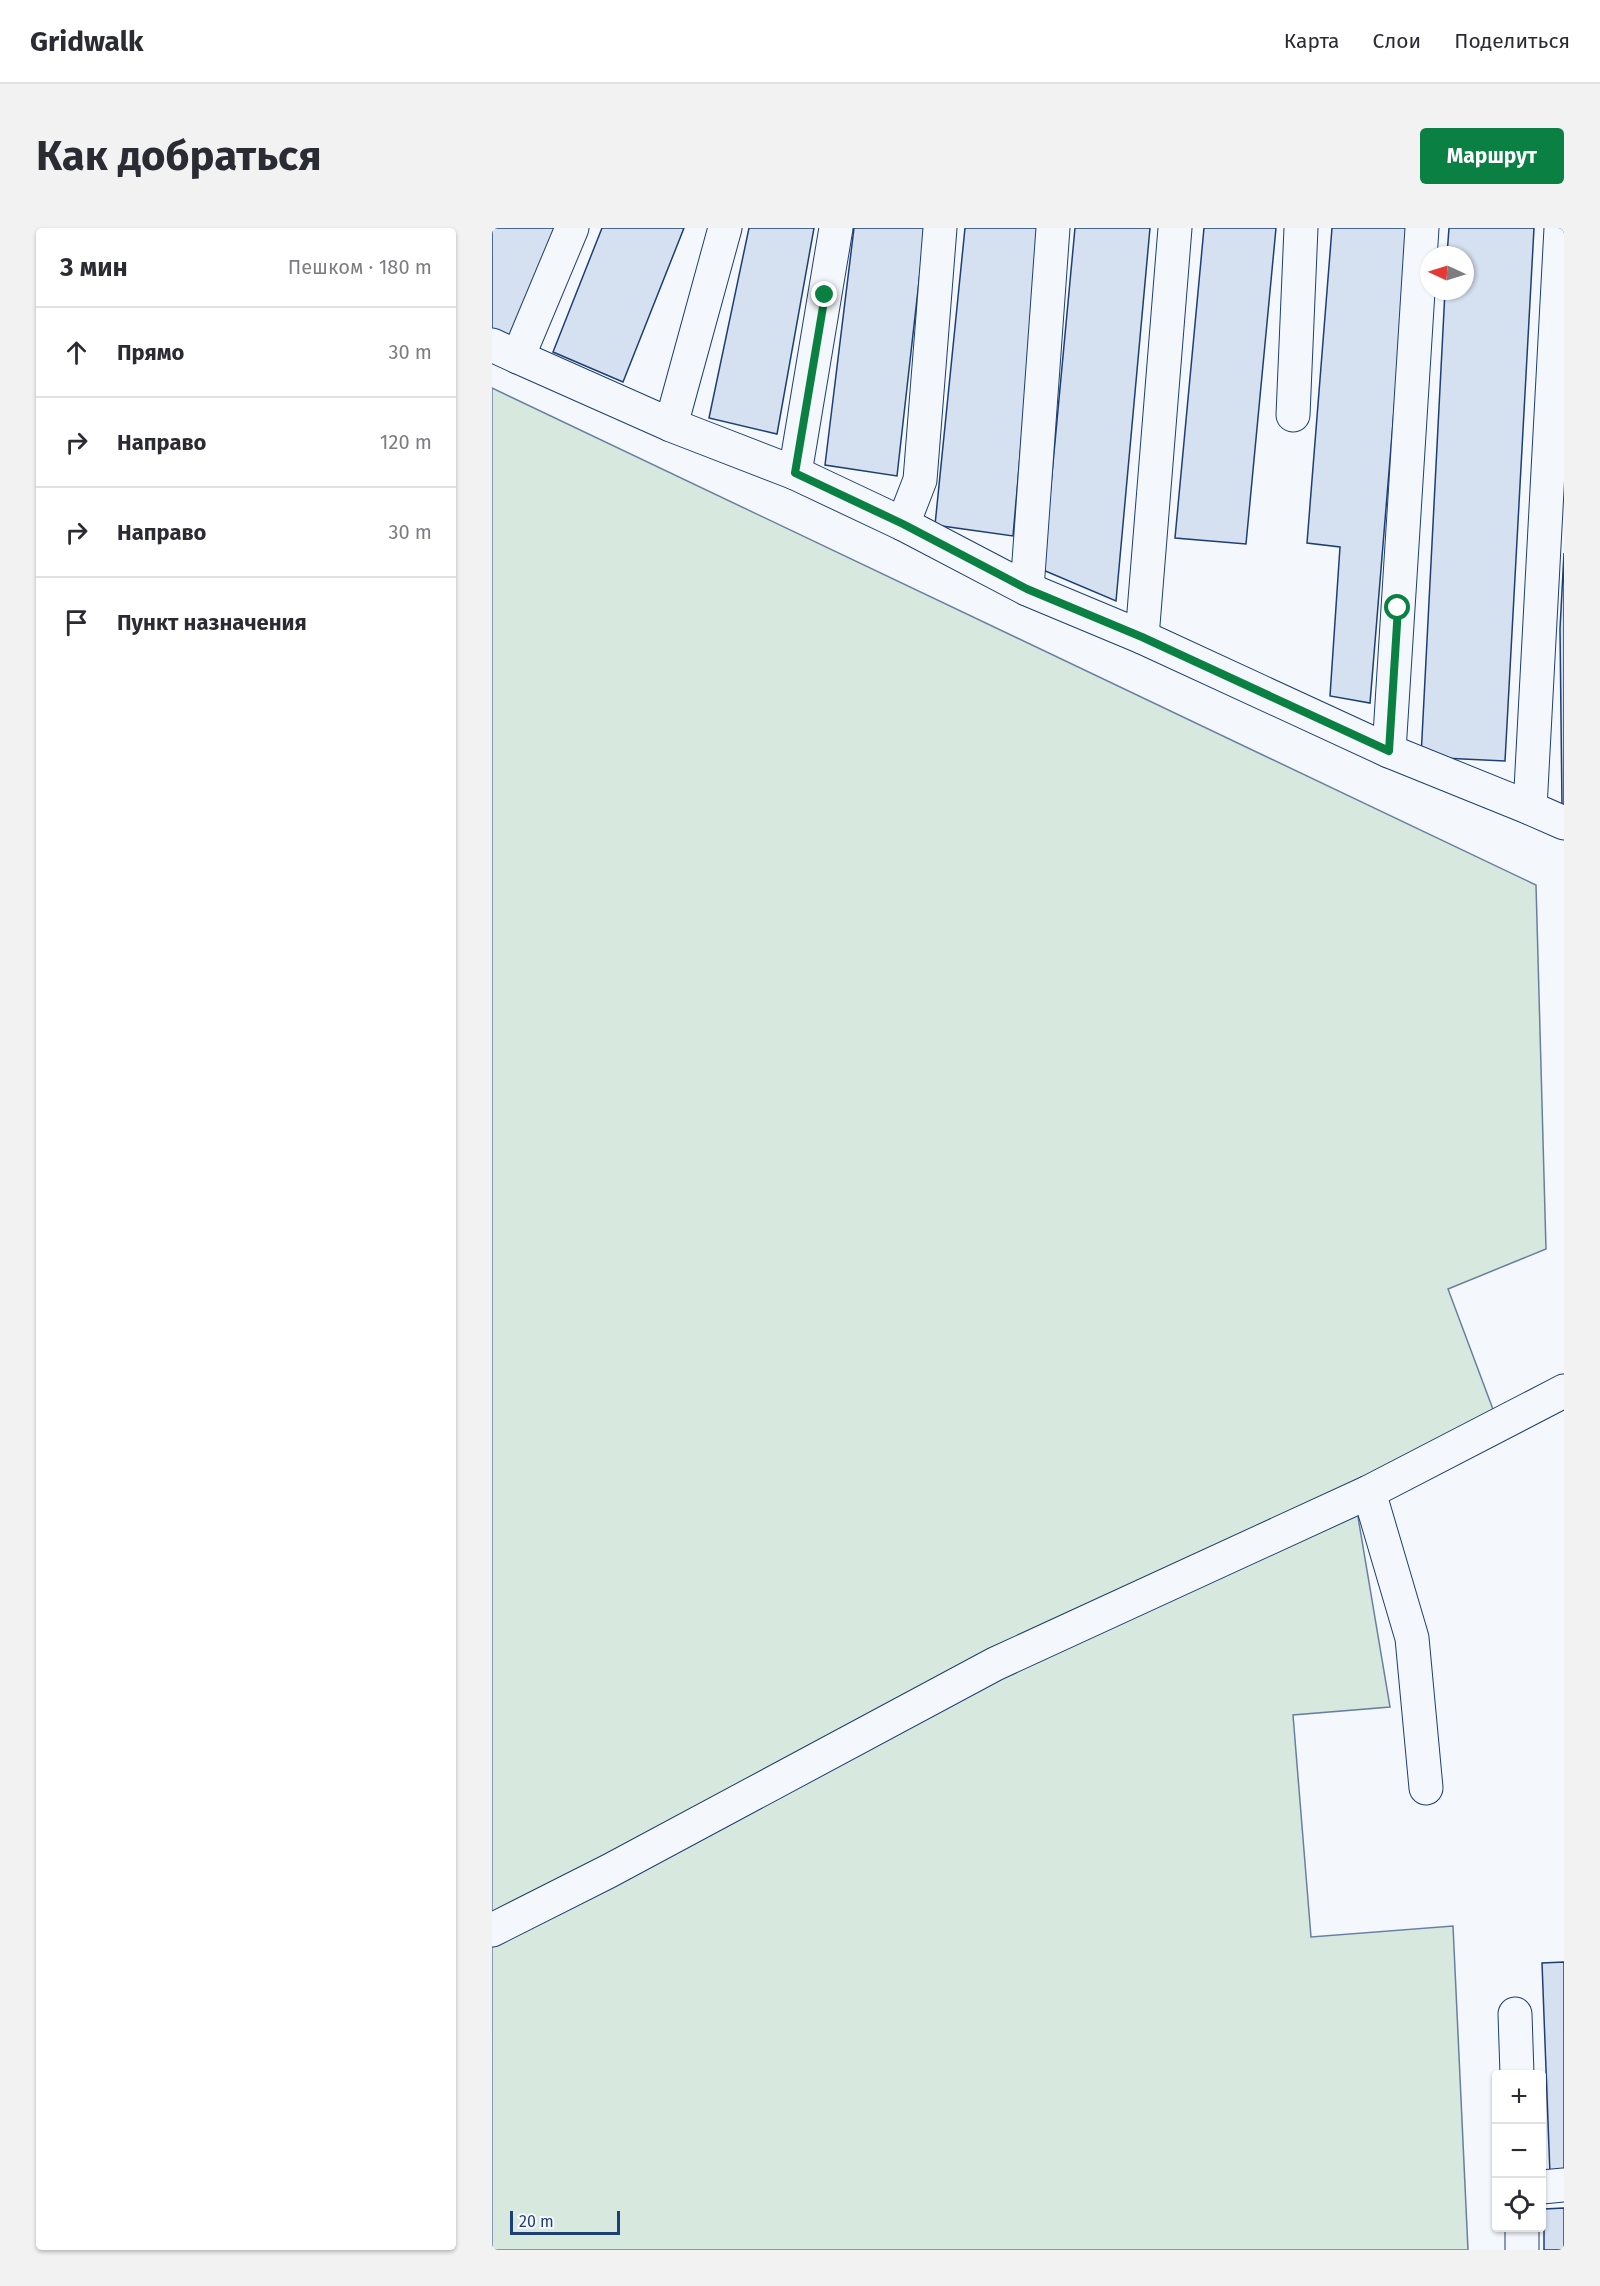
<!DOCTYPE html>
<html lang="ru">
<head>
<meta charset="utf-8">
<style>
  body { margin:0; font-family:"Fira Sans",sans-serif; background:#f2f2f3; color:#2b2b33 }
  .controls { position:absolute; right:18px; bottom:18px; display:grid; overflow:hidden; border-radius:6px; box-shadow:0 2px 4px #0004 }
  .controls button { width:54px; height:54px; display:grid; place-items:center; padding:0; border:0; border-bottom:2px solid #e1e1e2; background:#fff; color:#2b2b33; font:30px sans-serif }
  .compass { position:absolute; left:928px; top:18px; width:54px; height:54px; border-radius:50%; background:#fff; box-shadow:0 2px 4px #0004; rotate:274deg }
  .scale { position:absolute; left:18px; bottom:15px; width:110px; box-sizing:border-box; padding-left:6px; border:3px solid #1d3f73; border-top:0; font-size:16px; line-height:21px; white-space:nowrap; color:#1d3f73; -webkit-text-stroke:4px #f4f7fb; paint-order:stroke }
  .stop { position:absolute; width:18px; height:18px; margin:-14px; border:4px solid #0b8043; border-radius:50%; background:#fff }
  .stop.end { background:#0b8043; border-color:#fff; box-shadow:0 2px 6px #0008 }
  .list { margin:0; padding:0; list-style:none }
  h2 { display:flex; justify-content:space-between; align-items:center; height:78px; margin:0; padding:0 24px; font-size:26px }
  h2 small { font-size:20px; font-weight:400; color:#7c7c81 }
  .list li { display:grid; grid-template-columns:39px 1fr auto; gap:18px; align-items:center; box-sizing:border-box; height:90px; padding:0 24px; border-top:2px solid #e1e1e2 }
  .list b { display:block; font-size:22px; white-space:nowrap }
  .list em { font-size:20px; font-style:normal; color:#7c7c81 }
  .icon { flex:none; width:33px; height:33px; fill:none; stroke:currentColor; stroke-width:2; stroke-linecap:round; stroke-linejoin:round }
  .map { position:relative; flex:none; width:1072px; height:2022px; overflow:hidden; border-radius:6px }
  header { display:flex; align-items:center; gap:36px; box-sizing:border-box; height:84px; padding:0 30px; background:#fff; border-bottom:2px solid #e1e1e2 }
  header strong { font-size:28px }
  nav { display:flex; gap:33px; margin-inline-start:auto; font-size:21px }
  .intro { display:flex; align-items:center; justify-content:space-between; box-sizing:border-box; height:144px; padding:0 36px }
  h1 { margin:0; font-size:42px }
  .button { padding:15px 27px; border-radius:6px; background:#0b8043; color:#fff; font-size:21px; font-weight:700 }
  main { display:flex; gap:36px; padding:0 36px }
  aside { flex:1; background:#fff; border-radius:6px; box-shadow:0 2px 4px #0004 }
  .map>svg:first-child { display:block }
  .green { fill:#d7e8df; stroke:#687fa3; stroke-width:1.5 }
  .building { fill:#d5e0f0; stroke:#1d3f73; stroke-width:1.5 }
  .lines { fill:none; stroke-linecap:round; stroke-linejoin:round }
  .minor-casing { stroke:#1d3f73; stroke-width:35 }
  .minor { stroke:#f4f7fb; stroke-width:33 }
  .route { stroke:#0b8043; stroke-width:8 }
</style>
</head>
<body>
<header>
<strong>Gridwalk</strong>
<nav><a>Карта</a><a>Слои</a><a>Поделиться</a></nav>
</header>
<div class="intro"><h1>Как добраться</h1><a class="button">Маршрут</a></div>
<main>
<aside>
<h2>3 мин<small>Пешком · 180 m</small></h2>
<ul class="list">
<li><svg class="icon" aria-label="ahead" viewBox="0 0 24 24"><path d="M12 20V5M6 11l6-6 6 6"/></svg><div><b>Прямо</b></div><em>30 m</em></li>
<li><svg class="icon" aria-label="right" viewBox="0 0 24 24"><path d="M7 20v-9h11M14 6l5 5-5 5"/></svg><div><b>Направо</b></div><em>120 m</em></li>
<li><svg class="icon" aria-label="right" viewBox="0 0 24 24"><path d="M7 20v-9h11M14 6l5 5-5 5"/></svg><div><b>Направо</b></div><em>30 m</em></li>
<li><svg class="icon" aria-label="arrive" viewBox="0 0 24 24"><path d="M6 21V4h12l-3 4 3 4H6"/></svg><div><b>Пункт назначения</b></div></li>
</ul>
</aside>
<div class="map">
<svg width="1072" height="2022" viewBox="0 0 1072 2022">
  <rect width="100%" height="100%" fill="#f4f7fb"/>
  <polygon class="green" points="0,160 1044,657 1054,1021 956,1061 1002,1184 866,1289 898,1479 801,1487 819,1709 961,1698 976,2022 0,2022"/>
  <g class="building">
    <polygon points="0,0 64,0 18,110 0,102"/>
    <polygon points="110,0 192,0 131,154 61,124"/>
    <polygon points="257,0 322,0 285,206 217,190"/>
    <polygon points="362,0 433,0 405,248 333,237"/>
    <polygon points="473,0 548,0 521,308 443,297"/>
    <polygon points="583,0 658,0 624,373 551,342"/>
    <polygon points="712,0 784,0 754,316 683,310"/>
    <polygon points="840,0 917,0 878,475 838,468 848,319 815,315"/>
    <polygon points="957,0 1042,0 1013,533 929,529 953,63 973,63 973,27 955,27"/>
    <polygon points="1072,325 1072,579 1070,579 1068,401"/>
    <polygon points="1072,1734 1072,1946 1058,1947 1050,1735"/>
    <polygon points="1072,1980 1072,2022 1052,2022 1052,1981"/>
  </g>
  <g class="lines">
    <g class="minor-casing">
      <g id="minor">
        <polyline points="0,117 26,129 80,0"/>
        <polyline points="26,129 179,197 233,0"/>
        <polyline points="801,187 809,0"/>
        <polyline points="179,197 303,245 344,0"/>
        <polyline points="303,245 411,296 428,252 448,0"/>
        <polyline points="411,296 535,361 561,0"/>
        <polyline points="535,361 650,409 683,0"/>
        <polyline points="650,409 897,523 930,0"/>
        <polyline points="897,523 1038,580 1069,0"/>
        <polyline points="1038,580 1072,595"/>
        <polyline points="877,1264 920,1410 934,1560"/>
        <polyline points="0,1702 117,1643 503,1436 877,1264 1072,1163"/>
        <polyline points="1023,1786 1025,1846"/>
        <polyline points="1050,1959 1072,1957"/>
        <polyline points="1030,2000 1030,2022"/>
      </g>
    </g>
    <use href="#minor" class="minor"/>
  </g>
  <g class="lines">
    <polyline class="route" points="333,67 303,245 411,296 535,361 650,409 897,523 906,380"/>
  </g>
</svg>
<div class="controls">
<button>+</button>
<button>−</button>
<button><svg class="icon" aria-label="locate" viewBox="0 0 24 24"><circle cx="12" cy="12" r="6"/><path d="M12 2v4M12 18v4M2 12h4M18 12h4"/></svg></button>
</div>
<svg class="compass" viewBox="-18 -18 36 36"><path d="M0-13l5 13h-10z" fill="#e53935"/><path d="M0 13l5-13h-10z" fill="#7c7c81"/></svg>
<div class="scale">20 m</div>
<div class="stop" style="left:906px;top:380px"></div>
<div class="stop end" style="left:333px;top:67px"></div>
</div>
</main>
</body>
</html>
